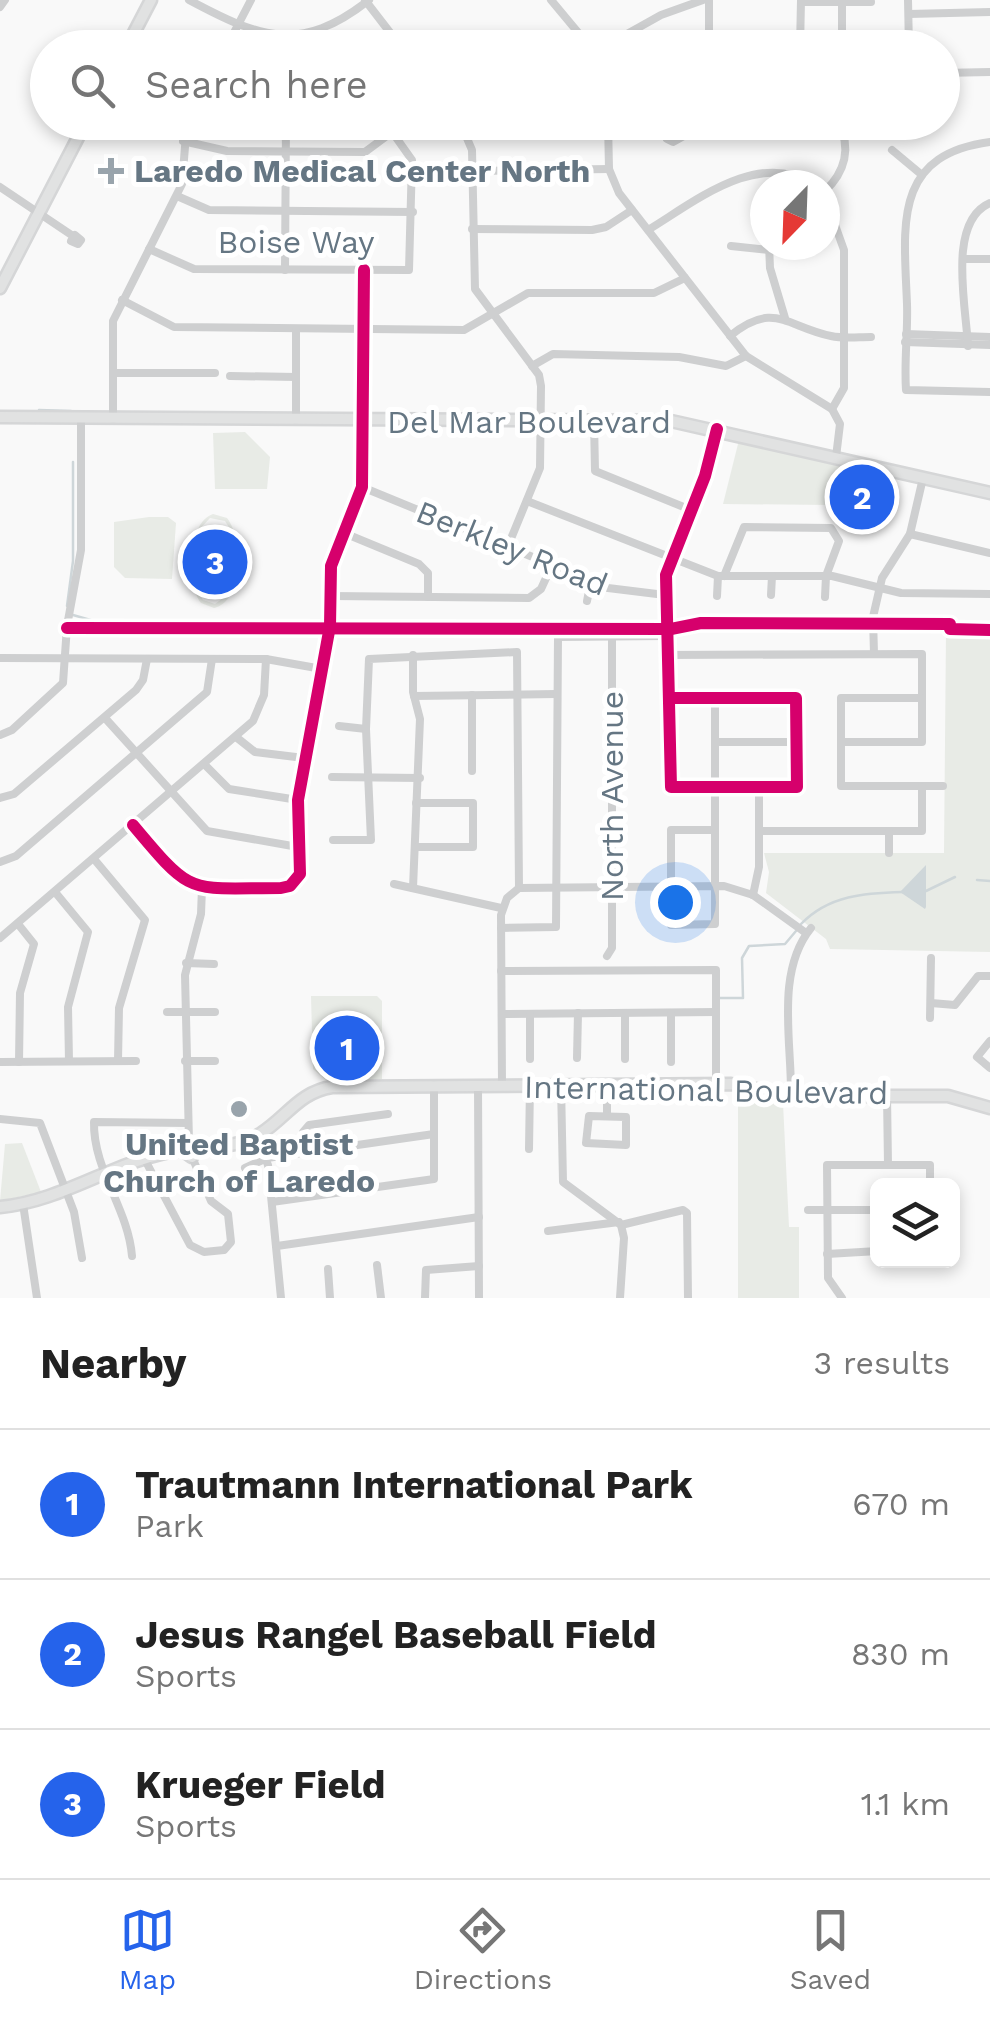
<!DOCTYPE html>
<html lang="en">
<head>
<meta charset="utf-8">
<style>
  body { margin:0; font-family:"Work Sans",sans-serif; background:#f6f6f6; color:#222 }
  .controls { position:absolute; right:30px; bottom:30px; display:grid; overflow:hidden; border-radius:15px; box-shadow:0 5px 15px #0003 }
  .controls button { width:90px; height:90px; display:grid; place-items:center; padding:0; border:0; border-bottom:2px solid #e0e0e0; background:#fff; color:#222; font:50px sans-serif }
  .compass { position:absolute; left:750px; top:170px; width:90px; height:90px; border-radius:50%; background:#fff; box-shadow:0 5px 15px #0003; rotate:203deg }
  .you { position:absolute; left:675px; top:902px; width:35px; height:35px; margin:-25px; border:8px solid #fff; border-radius:50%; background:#1a73e8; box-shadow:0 0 0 15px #1a73e833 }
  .badge { display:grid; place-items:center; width:65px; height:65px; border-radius:50%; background:#2563eb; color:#fff; font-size:32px; font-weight:700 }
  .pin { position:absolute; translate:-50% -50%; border:5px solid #fff; box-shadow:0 2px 10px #0006 }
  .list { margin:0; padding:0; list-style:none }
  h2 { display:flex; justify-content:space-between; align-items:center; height:130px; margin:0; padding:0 40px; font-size:42px }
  h2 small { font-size:32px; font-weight:400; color:#767676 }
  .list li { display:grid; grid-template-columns:65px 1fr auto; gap:30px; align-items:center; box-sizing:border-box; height:150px; padding:0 40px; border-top:2px solid #e0e0e0 }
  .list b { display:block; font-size:38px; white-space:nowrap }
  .list p { margin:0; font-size:32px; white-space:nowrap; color:#767676 }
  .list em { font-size:32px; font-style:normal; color:#767676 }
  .icon { flex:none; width:55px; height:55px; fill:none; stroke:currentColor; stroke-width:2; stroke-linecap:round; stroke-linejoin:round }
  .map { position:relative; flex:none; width:990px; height:1298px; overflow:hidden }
  .search { position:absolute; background:#fff; box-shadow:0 5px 15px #0003; left:30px; right:30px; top:30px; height:110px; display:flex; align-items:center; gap:25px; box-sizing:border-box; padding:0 35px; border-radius:55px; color:#767676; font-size:38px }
  .sheet { height:580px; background:#fff }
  nav { display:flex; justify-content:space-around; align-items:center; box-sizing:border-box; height:140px; border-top:2px solid #e0e0e0; background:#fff; font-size:28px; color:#767676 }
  nav a { display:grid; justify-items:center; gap:5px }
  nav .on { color:#2563eb }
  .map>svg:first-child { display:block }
  .green { fill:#e8ebe6; fill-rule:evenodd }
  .water { fill:#ced6d9 }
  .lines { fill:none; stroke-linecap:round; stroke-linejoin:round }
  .stream { stroke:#ced6d9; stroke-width:2.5 }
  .major-casing { stroke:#d5d6d7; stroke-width:15 }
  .minor { stroke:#cecfd0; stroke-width:8 }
  .major { stroke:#e1e2e2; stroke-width:10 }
  .cycleway-casing { stroke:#fff; stroke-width:19 }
  .cycleway { stroke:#d6006c; stroke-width:12 }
  .poi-dot { fill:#99a4ac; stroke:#fff; stroke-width:4 }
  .labels { text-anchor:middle; stroke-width:10; stroke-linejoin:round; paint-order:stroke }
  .poi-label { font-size:32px; font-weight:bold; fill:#657683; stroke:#fff; text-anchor:start }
  .street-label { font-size:32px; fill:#657683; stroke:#fff }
</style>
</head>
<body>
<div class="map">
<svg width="990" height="1298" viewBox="0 0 990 1298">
  <rect width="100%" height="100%" fill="#f9f9f9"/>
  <g class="green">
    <polygon points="245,432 270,457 267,489 215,489 213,433"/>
    <polygon points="739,440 889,476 874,533 830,505 723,504"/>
    <path d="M213,514L227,518C243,538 244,602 214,608L201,603C186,583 187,523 213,514ZM210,518L225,521L232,532L231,592L215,604L203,600L197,590V532Z"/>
    <polygon points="149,517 168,517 176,523 172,579 125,578 114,567 114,522"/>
    <polygon points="201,531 229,531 229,592 200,592"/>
    <polygon points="946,632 990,632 990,952 830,949 826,939 766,893 769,872 764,853 944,853"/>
    <polygon points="311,996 377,996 382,1001 382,1079 327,1081 313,1069"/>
    <polygon points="738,1095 783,1103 789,1227 799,1227 799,1298 738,1298"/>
    <polygon points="22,1143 41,1192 0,1201 5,1144"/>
  </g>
  <polygon class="water" points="926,865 926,907 925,909 900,892"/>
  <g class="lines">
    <g class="stream">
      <polyline points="39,410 71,411"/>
      <polyline points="67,606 73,561 73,462"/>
      <polyline points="73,615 122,629"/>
      <polyline points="721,627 870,629"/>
      <polyline points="878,629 990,626"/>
      <polyline points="977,880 990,881"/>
      <polyline points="926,891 955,877"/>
      <path d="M801,924C829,895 865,893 903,892"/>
      <polyline points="720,998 743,998 742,958 749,946 785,944 796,931"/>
    </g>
    <g class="major-casing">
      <g id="major">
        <polyline points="126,48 151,0"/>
        <polyline points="0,288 86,122"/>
        <polyline points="0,417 671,421 990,493"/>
        <path d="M0,1207C65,1201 118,1158 182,1150L192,1157L198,1149C219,1146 242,1146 260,1134C287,1117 299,1092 332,1087L731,1084L791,1096H948L990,1108"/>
      </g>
    </g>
    <g class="minor">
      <path d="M189,0C260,38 300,54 369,0"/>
      <polyline points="365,0 402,48"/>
      <polyline points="551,0 591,48"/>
      <polyline points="709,0 709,48"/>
      <polyline points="908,0 909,48"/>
      <polyline points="801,2 871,2"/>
      <polyline points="0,7 5,0"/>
      <polyline points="909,14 990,12"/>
      <polyline points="321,31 327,48"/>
      <polyline points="842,37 842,0"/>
      <polyline points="226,48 251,0"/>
      <polyline points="411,48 416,48"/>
      <polyline points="602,48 661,15 703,0"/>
      <polyline points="800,48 801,0"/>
      <polyline points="942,73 990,72"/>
      <polyline points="460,122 472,150 475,289 539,375 541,386 540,468 508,546"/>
      <polyline points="608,122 609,169 619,193 746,356 832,409 840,424 836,457"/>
      <polyline points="842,130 872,130 872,122"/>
      <polyline points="667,139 673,142 709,122"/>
      <polyline points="183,141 227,151 365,152 392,132"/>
      <path d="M990,142C892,155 904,226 907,304C908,333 904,361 906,390L990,392"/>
      <polyline points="892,150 922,175"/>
      <polyline points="472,171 609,169"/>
      <polyline points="413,177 472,177"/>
      <polyline points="0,187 73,236"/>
      <path d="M825,191C845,172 852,148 838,122"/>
      <polyline points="177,196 209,210 413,212"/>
      <polyline points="825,197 844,250 844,388 832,409"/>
      <polyline points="472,229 592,230 606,227 632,210"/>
      <path d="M648,230C693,203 759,148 813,185"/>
      <polygon points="75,235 81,240 78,244 71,241"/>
      <polyline points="769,245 770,268 785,318"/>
      <polyline points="731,246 769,250"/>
      <polyline points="149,249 194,269 409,270 412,160 385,122"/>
      <polyline points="964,259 990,259"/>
      <polyline points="285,270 286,122"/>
      <polyline points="122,300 174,327 464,330 528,293 654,293 685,278"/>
      <polyline points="906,334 990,337"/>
      <path d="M730,336C774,300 787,327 831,336C844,339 858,337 871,337"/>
      <polyline points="905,342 990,345"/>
      <path d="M968,346C966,306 947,221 990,203"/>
      <polyline points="532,366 553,354 679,357 726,366 746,356"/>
      <polyline points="113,373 215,373"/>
      <polyline points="230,376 296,377"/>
      <polyline points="113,419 113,321 182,184 187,122"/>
      <polyline points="296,420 296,330"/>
      <polyline points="594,420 595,471 691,510"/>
      <polyline points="362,487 608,588 665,595"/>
      <polyline points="527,501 718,576 832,576 901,593 990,594"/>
      <polyline points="344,533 419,564 428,573 428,597"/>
      <polyline points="910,534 990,553"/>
      <polyline points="724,576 744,527 831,528 839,541 826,576 825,597"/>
      <polyline points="771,595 772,576"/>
      <polyline points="331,596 529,598 541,589 552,565"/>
      <polyline points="717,596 718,576"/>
      <polyline points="587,601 591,581"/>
      <polyline points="874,654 873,617 882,578 910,534 923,478"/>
      <polyline points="413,655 413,692 420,719 413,888"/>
      <polyline points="666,655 922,654 922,742 841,742"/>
      <polyline points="0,658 266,659 322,669"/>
      <polyline points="414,696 556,694"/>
      <polyline points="671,698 796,698 797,787 671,787 666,575 705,476 717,429"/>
      <polyline points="922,698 841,698 841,786 943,786"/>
      <polyline points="105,718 207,831 298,847"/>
      <polyline points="339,726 366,729"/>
      <polyline points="0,735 12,730 63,683 67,626 81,550 81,419"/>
      <polyline points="236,737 255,752 304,758"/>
      <polyline points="715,742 796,742"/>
      <polyline points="204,764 229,789 298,800"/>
      <polyline points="472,771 472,695"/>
      <polyline points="332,777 420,778"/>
      <polyline points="0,798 14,794 136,690 143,680 147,659"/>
      <path d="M133,825C194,898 187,888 281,888L290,886L300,874L298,800L330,626L331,566L362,487L364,270"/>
      <polyline points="715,830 671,830 671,925 715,924 715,698"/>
      <polyline points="759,831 922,831 922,787"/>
      <polyline points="889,831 889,853"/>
      <polyline points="333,840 371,840 366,729 369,659 517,652 519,888"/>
      <polyline points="416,847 473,847 473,803 416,803"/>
      <polyline points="94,859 145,920 119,1008 118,1061"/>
      <polyline points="0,862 16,856 207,692 212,659"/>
      <polyline points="394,884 501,908"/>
      <polyline points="519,888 724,886 753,895 806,933"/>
      <polyline points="55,892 88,932 68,1007 69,1061"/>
      <polyline points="753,895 759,867 759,787"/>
      <polyline points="18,924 34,944 20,993 19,1062"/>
      <polyline points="501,928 556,927 558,637 665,636"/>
      <polyline points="0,938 253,721 264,695 266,659"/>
      <polyline points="607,956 612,948 612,636"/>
      <polyline points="186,963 214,964"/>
      <polyline points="501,971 716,970 716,1084"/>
      <polyline points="931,1003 955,1005 978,976 990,976"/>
      <polyline points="167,1012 215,1012"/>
      <polyline points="625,1013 625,1059"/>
      <polyline points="502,1014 716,1012"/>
      <polyline points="930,1018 931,958"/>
      <polyline points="990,1041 977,1057 990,1068"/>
      <polyline points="577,1058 578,1013"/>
      <polyline points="530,1059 530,1014"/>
      <polyline points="185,1061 215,1061"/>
      <polyline points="0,1062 136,1061"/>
      <polyline points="671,1062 671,1013"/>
      <polyline points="607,1084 607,1116"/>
      <polyline points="478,1085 479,1298"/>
      <polyline points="502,1085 501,915 507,898 519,888"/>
      <polyline points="561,1085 563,1182 621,1225 624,1238 620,1298"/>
      <polyline points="887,1095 888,1165"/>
      <path d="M791,1096C792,1043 775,972 811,928"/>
      <polygon points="626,1117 626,1145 586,1143 589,1116"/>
      <polyline points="0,1119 40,1123 74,1212 82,1258"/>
      <polyline points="256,1137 268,1165 281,1298"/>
      <polyline points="189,1141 185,975 201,914 202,888"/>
      <polyline points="529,1149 530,1085"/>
      <polyline points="305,1152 303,1132 309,1125 388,1114"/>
      <polyline points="144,1158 190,1245 204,1252 224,1250 231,1242 228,1214 211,1201 192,1157"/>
      <polyline points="245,1168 267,1158 434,1134"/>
      <polyline points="272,1202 434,1179 434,1085"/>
      <polyline points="23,1204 37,1298"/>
      <polyline points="808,1210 878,1210"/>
      <polyline points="621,1225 683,1210 687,1213 688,1298"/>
      <polyline points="548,1231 619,1222"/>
      <polyline points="277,1246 479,1217"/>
      <polyline points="827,1254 878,1251"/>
      <path d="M132,1256C128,1208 93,1170 94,1122L188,1123"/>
      <polyline points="377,1265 381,1298"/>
      <polyline points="328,1269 330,1298"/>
      <polyline points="425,1298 426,1270 479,1266"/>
      <polyline points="842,1298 828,1278 827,1165 930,1165 930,1186"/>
    </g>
    <use href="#major" class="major"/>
    <g class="cycleway-casing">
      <g id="cycleway">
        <polyline points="67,628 671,629 701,623 950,624 950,629 990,630"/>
        <polyline points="671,698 796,698 797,787 671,787 666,575 705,476 717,429"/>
        <path d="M133,825C194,898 187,888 281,888L290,886L300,874L298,800L330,626L331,566L362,487L364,270"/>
      </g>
    </g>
    <use href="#cycleway" class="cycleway"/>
  </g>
  <g class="poi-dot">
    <path d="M106 156h10v10h10v10h-10v10h-10v-10h-10v-10h10z"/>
    <circle cx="239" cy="1109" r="10"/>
  </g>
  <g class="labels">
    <g class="poi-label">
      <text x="134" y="182">Laredo Medical Center North</text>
      <text x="239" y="1155" text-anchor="middle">United Baptist<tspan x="239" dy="37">Church of Laredo</tspan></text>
    </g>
    <g class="street-label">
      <text x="296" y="253">Boise Way</text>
      <text x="529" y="433">Del Mar Boulevard</text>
      <text transform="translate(512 548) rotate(22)" y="11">Berkley Road</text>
      <text transform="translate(612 796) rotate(-90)" y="11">North Avenue</text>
      <text transform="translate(706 1090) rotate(1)" y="11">International Boulevard</text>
    </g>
  </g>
</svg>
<div class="controls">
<button><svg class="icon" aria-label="layers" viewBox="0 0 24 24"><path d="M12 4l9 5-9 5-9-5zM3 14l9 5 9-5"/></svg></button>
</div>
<svg class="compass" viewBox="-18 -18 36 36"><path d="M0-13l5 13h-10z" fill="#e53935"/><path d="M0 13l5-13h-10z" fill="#767676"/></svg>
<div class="you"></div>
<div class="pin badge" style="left:347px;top:1048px">1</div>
<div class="pin badge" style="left:862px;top:497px">2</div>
<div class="pin badge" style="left:215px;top:562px">3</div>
<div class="search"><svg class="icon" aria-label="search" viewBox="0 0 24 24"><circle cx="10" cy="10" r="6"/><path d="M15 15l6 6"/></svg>Search here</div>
</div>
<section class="sheet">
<h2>Nearby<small>3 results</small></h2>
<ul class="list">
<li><span class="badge">1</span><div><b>Trautmann International Park</b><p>Park</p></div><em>670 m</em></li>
<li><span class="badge">2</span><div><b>Jesus Rangel Baseball Field</b><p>Sports</p></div><em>830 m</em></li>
<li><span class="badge">3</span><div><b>Krueger Field</b><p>Sports</p></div><em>1.1 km</em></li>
</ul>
</section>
<nav>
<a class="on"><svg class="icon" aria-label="map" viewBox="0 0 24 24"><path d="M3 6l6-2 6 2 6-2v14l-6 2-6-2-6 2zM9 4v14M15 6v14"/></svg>Map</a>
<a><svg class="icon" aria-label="directions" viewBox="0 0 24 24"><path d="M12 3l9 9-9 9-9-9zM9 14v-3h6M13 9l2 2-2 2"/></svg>Directions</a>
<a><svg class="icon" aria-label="saved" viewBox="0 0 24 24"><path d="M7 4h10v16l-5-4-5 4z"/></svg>Saved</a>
</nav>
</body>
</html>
